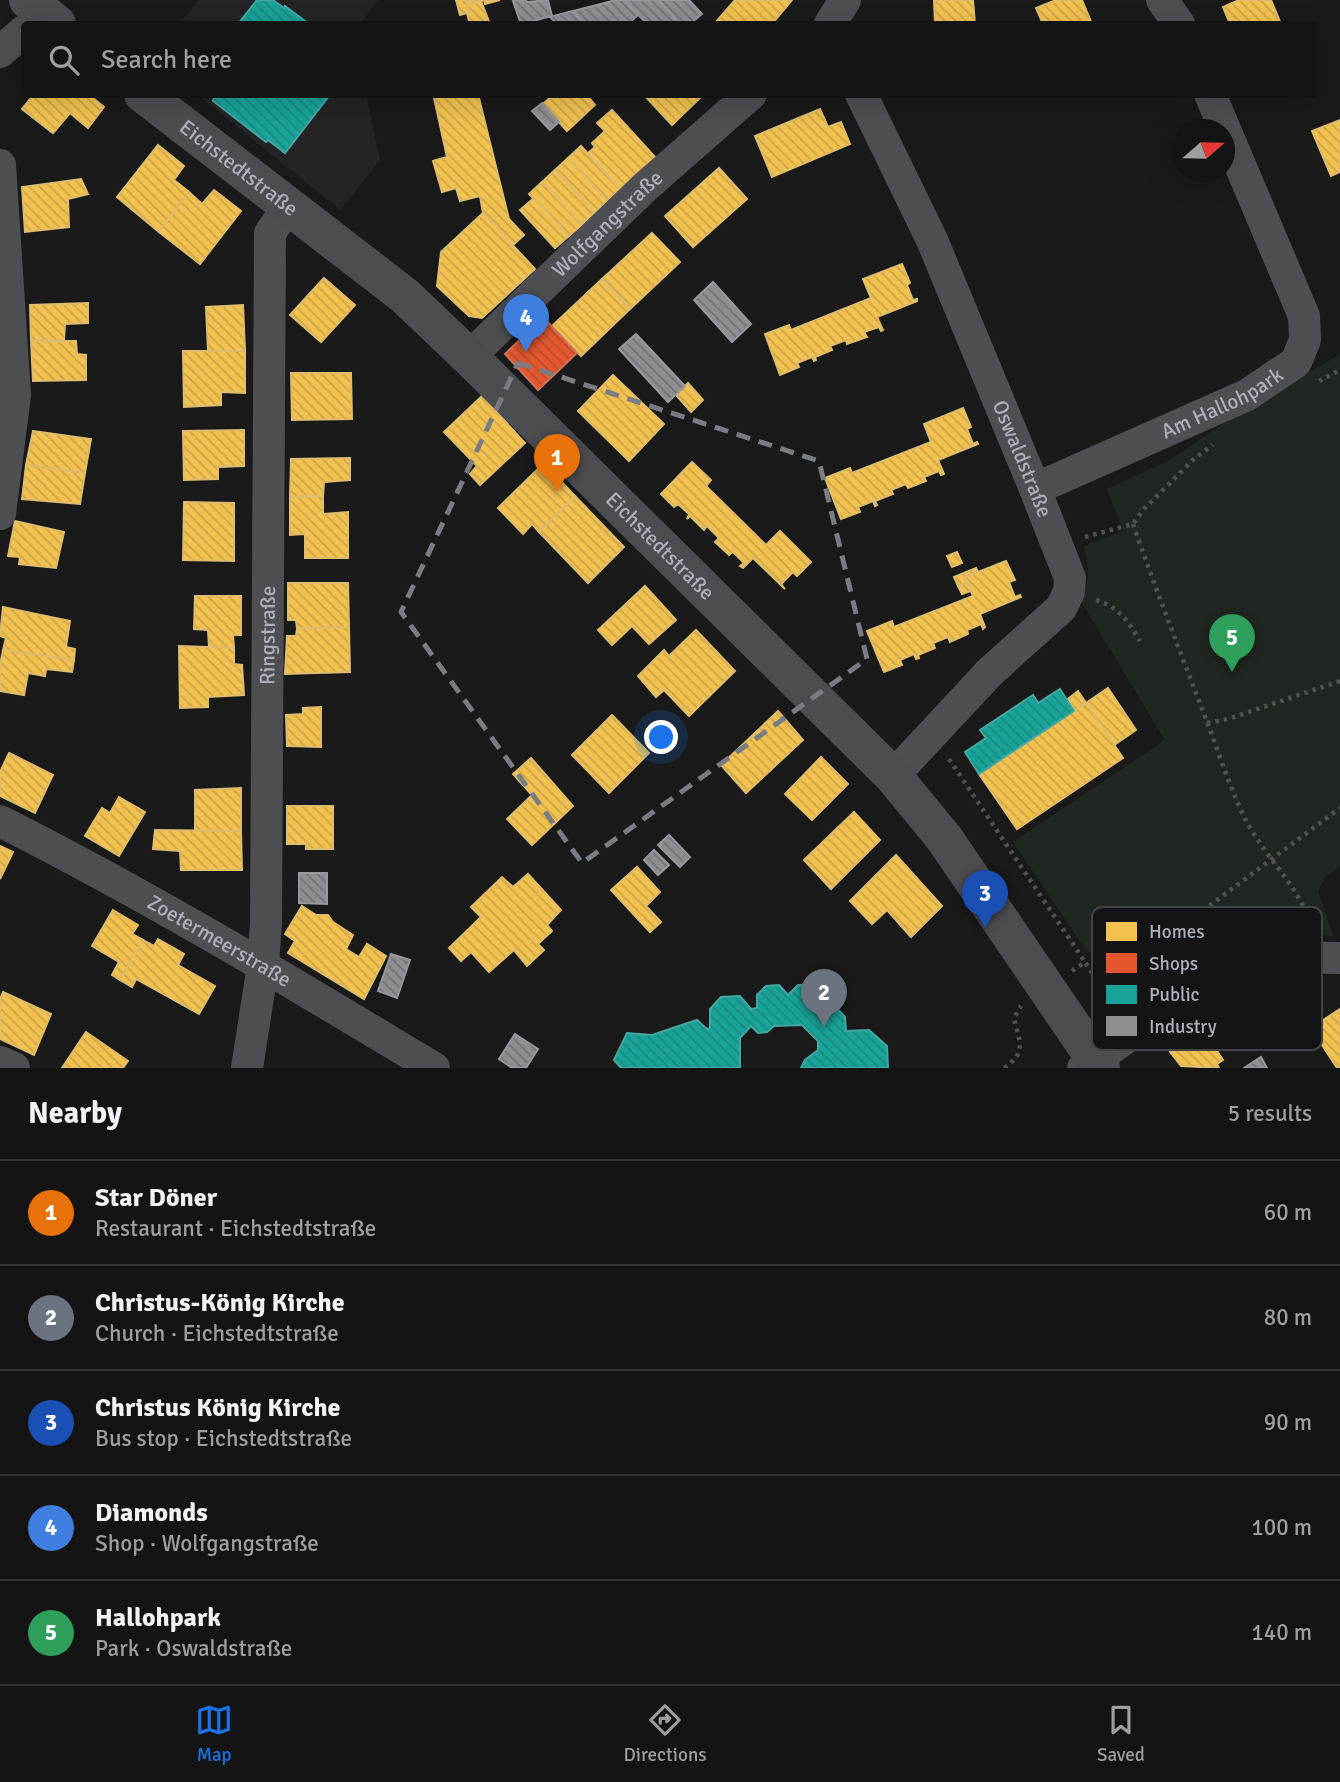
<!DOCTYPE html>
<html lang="en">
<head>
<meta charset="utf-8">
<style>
  body { margin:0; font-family:Signika,sans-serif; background:#1d1d1d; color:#f1f3f6 }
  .compass { position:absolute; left:1172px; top:119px; width:63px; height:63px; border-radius:50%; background:#141414; box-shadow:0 7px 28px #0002; rotate:70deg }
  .you { position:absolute; left:662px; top:738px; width:24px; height:24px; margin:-18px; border:5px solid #fff; border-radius:50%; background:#1a73e8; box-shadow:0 0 0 10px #1a73e833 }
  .badge { display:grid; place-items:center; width:46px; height:46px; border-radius:50%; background:#1a73e8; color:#fff; font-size:23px; font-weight:700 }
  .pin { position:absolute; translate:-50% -58px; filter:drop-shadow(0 2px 4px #0008) }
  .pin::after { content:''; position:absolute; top:37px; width:24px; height:21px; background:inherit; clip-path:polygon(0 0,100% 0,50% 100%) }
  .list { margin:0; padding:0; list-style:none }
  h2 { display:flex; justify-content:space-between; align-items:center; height:91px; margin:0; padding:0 28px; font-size:30px }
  h2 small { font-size:23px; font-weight:400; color:#9d9ea0 }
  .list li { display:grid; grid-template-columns:46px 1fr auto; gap:21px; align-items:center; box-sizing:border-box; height:105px; padding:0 28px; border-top:2px solid #333334 }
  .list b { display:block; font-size:26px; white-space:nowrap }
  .list p { margin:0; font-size:23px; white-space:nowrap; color:#9d9ea0 }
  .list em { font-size:23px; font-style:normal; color:#9d9ea0 }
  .icon { flex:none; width:38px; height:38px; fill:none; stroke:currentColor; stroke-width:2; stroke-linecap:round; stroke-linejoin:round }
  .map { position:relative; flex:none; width:1340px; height:1068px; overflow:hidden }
  .search { position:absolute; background:#141414; box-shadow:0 7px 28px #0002; left:21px; right:21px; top:21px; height:77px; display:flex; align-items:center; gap:18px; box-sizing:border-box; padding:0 24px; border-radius:7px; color:#9d9ea0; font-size:26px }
  .sheet { height:616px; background:#141414 }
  nav { display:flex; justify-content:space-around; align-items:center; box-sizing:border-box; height:98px; border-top:2px solid #333334; background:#141414; font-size:19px; color:#9d9ea0 }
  nav a { display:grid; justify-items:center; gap:4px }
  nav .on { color:#1a73e8 }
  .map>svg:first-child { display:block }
  .built { fill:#242426 }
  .green { fill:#202721 }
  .homes { fill:url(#homes-back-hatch); stroke:#ddbc6e; stroke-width:2 }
  .shops { fill:url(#shops-back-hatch); stroke:#d37258; stroke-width:2 }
  .public { fill:url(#public-back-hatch); stroke:#44a7a2; stroke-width:2 }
  .industry { fill:url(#industry-back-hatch); stroke:#96989e; stroke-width:2 }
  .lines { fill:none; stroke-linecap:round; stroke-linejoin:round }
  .path { stroke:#505154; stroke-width:4.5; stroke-dasharray:3.5 5; stroke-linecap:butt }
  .street { stroke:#4e4f53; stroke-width:32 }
  .secondary { stroke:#4d4d51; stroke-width:38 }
  .marked { fill:none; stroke:#797c82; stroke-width:5; stroke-dasharray:14 9; stroke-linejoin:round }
  .labels { text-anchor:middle; stroke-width:7; stroke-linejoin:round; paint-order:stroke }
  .street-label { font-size:21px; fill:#acb0ba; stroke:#141416 }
  .key { fill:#141416; stroke:#424347; stroke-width:2 }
  .key-label { font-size:19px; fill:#acb0ba }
</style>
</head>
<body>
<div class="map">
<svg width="1340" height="1068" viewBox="0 0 1340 1068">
  <defs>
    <pattern id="homes-back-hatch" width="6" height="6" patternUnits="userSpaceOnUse" patternTransform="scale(1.75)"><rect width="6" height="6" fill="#f2c14e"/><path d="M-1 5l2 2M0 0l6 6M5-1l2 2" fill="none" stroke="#cca54a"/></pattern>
    <pattern id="shops-back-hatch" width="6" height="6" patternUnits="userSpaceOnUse" patternTransform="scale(1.75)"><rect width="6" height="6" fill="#e4572e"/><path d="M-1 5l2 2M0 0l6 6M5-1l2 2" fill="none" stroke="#b84e30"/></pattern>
    <pattern id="public-back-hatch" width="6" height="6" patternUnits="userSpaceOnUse" patternTransform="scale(1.75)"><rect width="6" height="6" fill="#17a398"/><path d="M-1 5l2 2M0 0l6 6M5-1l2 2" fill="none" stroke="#1e8880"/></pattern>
    <pattern id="industry-back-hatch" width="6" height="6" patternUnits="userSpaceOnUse" patternTransform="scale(1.75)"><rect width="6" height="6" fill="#8d8d92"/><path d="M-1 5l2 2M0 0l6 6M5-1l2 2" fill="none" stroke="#727377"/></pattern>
  </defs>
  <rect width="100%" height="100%" fill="#1a1a1a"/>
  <g class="built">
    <polygon points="199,0 378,0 361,24 178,24"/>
    <polygon points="198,95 366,95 380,160 340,210"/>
  </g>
  <path class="green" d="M1340,354V866L1326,876L1318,891L1333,936C1311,935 1288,932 1266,934C1234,937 1206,953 1179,968C1148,934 1128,928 1088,953L1013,842L1165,740L1082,603C1089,584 1089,566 1084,546L1123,531L1107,489L1170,460L1222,424Z"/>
  <g class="homes">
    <polygon points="456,0 466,0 470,12 460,15"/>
    <polygon points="466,0 500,0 485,4 484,0 468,5"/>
    <polygon points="735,0 792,0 772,24 714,24"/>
    <polygon points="934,0 973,0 975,24 935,24"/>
    <polygon points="1056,0 1082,0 1092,24 1043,24 1036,8"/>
    <polygon points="1239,0 1271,0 1281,24 1230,24 1223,7"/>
    <polygon points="481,1 490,24 473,24 469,21 467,13 470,12 468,5"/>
    <polygon points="34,94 88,94 104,107 88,128 70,113 53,133 22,109"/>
    <polygon points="450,94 478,94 509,219 524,235 513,245 483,213 480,196 460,201 456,188 442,192 433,161 447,157 434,98"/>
    <polygon points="554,94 586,94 595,105 567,131 543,104"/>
    <polygon points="643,94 704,94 672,125"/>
    <polygon points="820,109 828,127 841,122 850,144 772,177 755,136"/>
    <polygon points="612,110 655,157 620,189 588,153 595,147 592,143 605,131 597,123"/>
    <polygon points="1340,120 1340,172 1331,176 1312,131"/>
    <polygon points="158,145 184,166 174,180 189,192 159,232 117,197"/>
    <polygon points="581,146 620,189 607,201 568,158"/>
    <polygon points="568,158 607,201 594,213 555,170"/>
    <polygon points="719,168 747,199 693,247 665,216"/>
    <polygon points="555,170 594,213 582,225 542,182"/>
    <polygon points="81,179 88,194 68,199 69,227 25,232 22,187"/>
    <polygon points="542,182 582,225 569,236 529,194"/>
    <polygon points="214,190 241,211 200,264 159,232 189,192 202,204"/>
    <polygon points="534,198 569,236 555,248 520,210"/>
    <polygon points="483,213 535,269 482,318 469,316 437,286 441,252"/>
    <polygon points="652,233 680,262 630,309 602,279"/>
    <polygon points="902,264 910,283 907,285 913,300 917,299 917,301 877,317 883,330 881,331 879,327 864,332 867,337 847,344 846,340 830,346 832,350 815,357 816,360 814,361 812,357 797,363 799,367 780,375 765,334 789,325 791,330 871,298 863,279"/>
    <polygon points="324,278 355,305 321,342 290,315"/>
    <polygon points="602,279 630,309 581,356 552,326"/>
    <polygon points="88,303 88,323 65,324 64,340 31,341 30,305"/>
    <polygon points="243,305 245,351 208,351 206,307"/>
    <polygon points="31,341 76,341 77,354 86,355 86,380 33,381"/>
    <polygon points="183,351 245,351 245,393 221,392 221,405 184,407"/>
    <polygon points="291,373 351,373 352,419 292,420"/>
    <polygon points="613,375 664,424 629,461 578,411"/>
    <polygon points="688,383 703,400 691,412 676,395"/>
    <polygon points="482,396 525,443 480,485 470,474 477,466 444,432"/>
    <polygon points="963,408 971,427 967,429 973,444 977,442 978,444 938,460 944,474 941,475 939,471 924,477 926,481 908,488 906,484 891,490 893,494 875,501 877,505 875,506 873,501 858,507 860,512 841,519 825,478 850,468 852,473 931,442 924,424"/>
    <polygon points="244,430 244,466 218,467 218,479 184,480 183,431"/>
    <polygon points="33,431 91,439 85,473 26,465"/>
    <polygon points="350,458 350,480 324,482 323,496 290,497 291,459"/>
    <polygon points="692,462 711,480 706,486 766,545 780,531 811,562 797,576 793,572 781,584 785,589 753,558 743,568 740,566 744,563 733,552 729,555 715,542 719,538 707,526 704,530 690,516 687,519 689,514 678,504 674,507 661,494"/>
    <polygon points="544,463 575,496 539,532 532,524 523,534 498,508"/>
    <polygon points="26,465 85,473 80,504 22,499"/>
    <polygon points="323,496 323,514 348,512 348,558 305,558 305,534 290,535 290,497"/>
    <polygon points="575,496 624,547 588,583 539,532"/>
    <polygon points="184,502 234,503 234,561 183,560"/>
    <polygon points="15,521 64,532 56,568 19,564 20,557 8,556"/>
    <polygon points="957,552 962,563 952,567 947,556"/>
    <polygon points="1006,561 1015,580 1009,582 1015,597 1020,595 1021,597 980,614 985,627 983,629 981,624 967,630 968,634 950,642 948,637 933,643 935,648 918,655 919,658 916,659 914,654 900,660 902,665 884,672 867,631 892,621 894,627 973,596 965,577"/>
    <polygon points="976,568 978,572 965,577 967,583 958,586 954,577"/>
    <polygon points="288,583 348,583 349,627 297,629 296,620 288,620"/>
    <polygon points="967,583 971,591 962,594 958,586"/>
    <polygon points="645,586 676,620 649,644 632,626 612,645 598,630"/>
    <polygon points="195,596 241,596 241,635 233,635 234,648 209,647 208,630 194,629"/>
    <polygon points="3,607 70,621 66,647 75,649 74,660 3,650 6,638 0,636"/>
    <polygon points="349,627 350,672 285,674 287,636 296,636 297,629"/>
    <polygon points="696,630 735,671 689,716 664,690 656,697 638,676 664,650 669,656"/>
    <polygon points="179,646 234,648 234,664 242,665 244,695 208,697 208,707 180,708"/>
    <polygon points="3,650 74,660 72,672 46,669 45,676 28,673 24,695 0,691 0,665"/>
    <polygon points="1108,688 1136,730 1114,745 1086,703"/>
    <polygon points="1078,691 1086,703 1075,710 1068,699"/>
    <polygon points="1086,703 1123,758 1017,829 979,774"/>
    <polygon points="321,707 321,747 287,746 286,715 303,714 303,708"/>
    <polygon points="778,711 803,740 746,793 721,765"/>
    <polygon points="612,715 649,753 609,793 572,755"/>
    <polygon points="9,753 53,775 35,813 0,796 0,772"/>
    <polygon points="821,757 848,784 812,820 785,794"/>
    <polygon points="531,758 573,806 532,845 507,819 532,795 513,774"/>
    <polygon points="241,788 241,831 195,831 195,790"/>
    <polygon points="119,797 145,812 119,856 85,836 102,808 110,813"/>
    <polygon points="287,806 333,806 333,849 306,849 306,844 287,844"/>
    <polygon points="854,812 880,840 831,889 804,860"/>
    <polygon points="155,830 241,831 242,870 181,870 180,851 153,849"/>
    <polygon points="0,846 13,852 0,879"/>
    <polygon points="896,855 942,906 911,937 887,910 872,924 850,901"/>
    <polygon points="637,867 660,892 646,906 661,922 650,932 611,890"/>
    <polygon points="528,874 561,910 547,925 552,931 538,944 544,950 527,966 514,950 489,972 471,952 461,961 449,948 481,917 471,907 502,877 513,887"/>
    <polygon points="302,906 316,915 328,915 333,922 353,935 346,949 359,957 367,944 386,956 364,999 288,953 295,941 285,934"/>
    <polygon points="113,910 138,925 132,934 143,940 120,980 112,975 119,962 92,946"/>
    <polygon points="158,939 184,954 178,965 215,986 199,1014 136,979 132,987 120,980 143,940 154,946"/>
    <polygon points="3,992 51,1014 34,1055 0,1039 0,999"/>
    <polygon points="1340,1009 1340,1068 1337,1068 1311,1028"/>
    <polygon points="1182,1028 1190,1040 1171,1053 1163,1040"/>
    <polygon points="1204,1031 1223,1060 1217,1064 1219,1068 1181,1066 1171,1053"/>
    <polygon points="86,1032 128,1061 123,1068 62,1068"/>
  </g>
  <polygon class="shops" points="543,317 577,353 538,390 505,354"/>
  <g class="public">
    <polygon points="257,0 273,0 284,8 285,6 309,24 238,24"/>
    <polygon points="210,94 326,94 329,96 285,153 268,140 266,142 213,101 214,98"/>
    <polygon points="1060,689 1074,711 979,774 965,752 986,738 980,730 1033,695 1038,703"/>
    <polygon points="779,985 788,995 798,985 811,985 820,994 820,1006 835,1006 845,1017 846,1031 869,1030 887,1046 888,1068 801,1068 805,1060 818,1050 818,1041 802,1025 774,1026 767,1032 758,1033 751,1026 740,1038 740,1068 621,1068 614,1060 627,1033 652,1035 697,1020 708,1030 710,1027 710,1009 721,997 740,996 751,1009 757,1008 757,995 766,986"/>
  </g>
  <g class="industry">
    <polygon points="518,0 526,0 527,2 548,0 552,16 521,24 513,1"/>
    <polygon points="616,0 624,0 638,15 628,24 623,19 617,24 584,24 573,11"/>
    <polygon points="624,0 658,0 680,24 647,24"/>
    <polygon points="658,0 689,0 702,14 690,24 680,24"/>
    <polygon points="573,11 584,24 557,24 550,17"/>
    <polygon points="542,103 559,122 550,130 532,111"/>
    <polygon points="713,282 751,324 732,342 694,300"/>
    <polygon points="636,334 685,386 668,402 619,349"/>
    <polygon points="669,835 690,857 680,867 658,845"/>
    <polygon points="654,850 669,865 658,875 644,860"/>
    <polygon points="299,873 327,873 327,904 299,903"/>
    <polygon points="391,954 410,960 397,998 378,991"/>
    <polygon points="515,1034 538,1049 526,1068 512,1068 499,1059"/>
    <polygon points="1261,1057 1267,1068 1244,1068"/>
  </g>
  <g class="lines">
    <g class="path">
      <polyline points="1319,381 1340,370"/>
      <path d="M1133,524C1156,590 1181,654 1206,719C1217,748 1227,779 1240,808C1260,855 1298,881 1313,930"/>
      <polyline points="1085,537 1133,524 1144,509 1196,457 1213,445"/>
      <path d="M1096,600C1119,607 1128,621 1140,641"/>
      <polyline points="1207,723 1228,719 1340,681"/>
      <polyline points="949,759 1085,962"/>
      <polyline points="1072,971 1085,962 1100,985 1145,954 1340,808"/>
      <path d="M1004,1068C1028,1051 1019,1043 1014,1018L1021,1006"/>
    </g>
    <g class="street">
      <polyline points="1162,0 1179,24"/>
      <polyline points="830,24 845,0"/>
      <polyline points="0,52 24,31"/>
      <path id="s1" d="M861,94L932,240L1035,489L1070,578L1069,592L1061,608L990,672L893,776"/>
      <polyline points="0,165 15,395 0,514"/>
      <path id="s2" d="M469,357L644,188L751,94"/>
      <path id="s3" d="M1035,489L1247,395L1296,362L1305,340L1304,316L1210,94"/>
      <path id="s4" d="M0,821C149,896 291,982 434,1068"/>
      <polyline points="0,1062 14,1068"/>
      <path id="s5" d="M247,1068L263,965L266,922L270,233L288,207"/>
      <polyline points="1083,1068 1220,972 1245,960 1267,957 1340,958"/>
    </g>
    <g class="secondary">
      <polyline points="28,0 57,24"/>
      <path id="s6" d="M143,94L405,296L469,357L893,776L944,838L1101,1068"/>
    </g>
  </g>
  <path class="marked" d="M518,363L819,461L867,659L582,863L401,612Z"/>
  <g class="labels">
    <g class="street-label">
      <text dy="7" stroke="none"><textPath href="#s6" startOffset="121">Eichstedtstraße</textPath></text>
      <text dy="7" stroke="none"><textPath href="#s2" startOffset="192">Wolfgangstraße</textPath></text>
      <text dy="7" stroke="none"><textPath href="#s3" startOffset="206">Am Hallohpark</textPath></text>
      <text dy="7" stroke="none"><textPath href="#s1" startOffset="399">Oswaldstraße</textPath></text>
      <text dy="7" stroke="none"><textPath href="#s6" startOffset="688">Eichstedtstraße</textPath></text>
      <text dy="7" stroke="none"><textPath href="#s5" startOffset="434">Ringstraße</textPath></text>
      <text dy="7" stroke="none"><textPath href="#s4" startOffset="250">Zoetermeerstraße</textPath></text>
    </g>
  </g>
  <rect x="1092" y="907" width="230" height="143" rx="10" class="key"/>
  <rect x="1106" y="922" width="31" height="19" fill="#f2c14e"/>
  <rect x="1106" y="953" width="31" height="20" fill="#e4572e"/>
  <rect x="1106" y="985" width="31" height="19" fill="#17a398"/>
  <rect x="1106" y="1016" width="31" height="20" fill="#8d8d92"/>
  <g class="key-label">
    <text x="1149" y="938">Homes</text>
    <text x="1149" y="970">Shops</text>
    <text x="1149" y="1001">Public</text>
    <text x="1149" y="1033">Industry</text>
  </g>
</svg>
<svg class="compass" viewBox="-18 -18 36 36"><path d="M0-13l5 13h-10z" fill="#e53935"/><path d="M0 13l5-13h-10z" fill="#9d9ea0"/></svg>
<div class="you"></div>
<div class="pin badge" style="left:557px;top:492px;background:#e8710a">1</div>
<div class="pin badge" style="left:824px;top:1027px;background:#6b7280">2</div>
<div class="pin badge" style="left:985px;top:928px;background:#1a4fb4">3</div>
<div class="pin badge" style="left:526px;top:352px;background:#3f7fe0">4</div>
<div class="pin badge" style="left:1232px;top:672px;background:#2e9e5b">5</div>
<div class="search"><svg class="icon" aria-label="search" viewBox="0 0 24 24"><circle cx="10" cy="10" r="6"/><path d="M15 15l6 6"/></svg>Search here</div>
</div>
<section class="sheet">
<h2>Nearby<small>5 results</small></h2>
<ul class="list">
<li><span class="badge" style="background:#e8710a">1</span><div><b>Star Döner</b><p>Restaurant · Eichstedtstraße</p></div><em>60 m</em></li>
<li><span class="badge" style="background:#6b7280">2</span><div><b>Christus-König Kirche</b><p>Church · Eichstedtstraße</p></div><em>80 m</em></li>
<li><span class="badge" style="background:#1a4fb4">3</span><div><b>Christus König Kirche</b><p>Bus stop · Eichstedtstraße</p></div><em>90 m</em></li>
<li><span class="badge" style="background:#3f7fe0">4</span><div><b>Diamonds</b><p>Shop · Wolfgangstraße</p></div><em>100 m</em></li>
<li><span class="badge" style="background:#2e9e5b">5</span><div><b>Hallohpark</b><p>Park · Oswaldstraße</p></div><em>140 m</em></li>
</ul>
</section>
<nav>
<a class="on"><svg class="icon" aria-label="map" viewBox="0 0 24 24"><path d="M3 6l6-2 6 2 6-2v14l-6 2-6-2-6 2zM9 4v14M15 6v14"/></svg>Map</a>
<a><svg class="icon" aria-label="directions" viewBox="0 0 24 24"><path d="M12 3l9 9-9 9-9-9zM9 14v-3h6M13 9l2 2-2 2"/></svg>Directions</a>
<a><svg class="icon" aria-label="saved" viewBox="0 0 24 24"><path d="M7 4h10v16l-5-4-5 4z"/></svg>Saved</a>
</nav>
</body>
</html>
